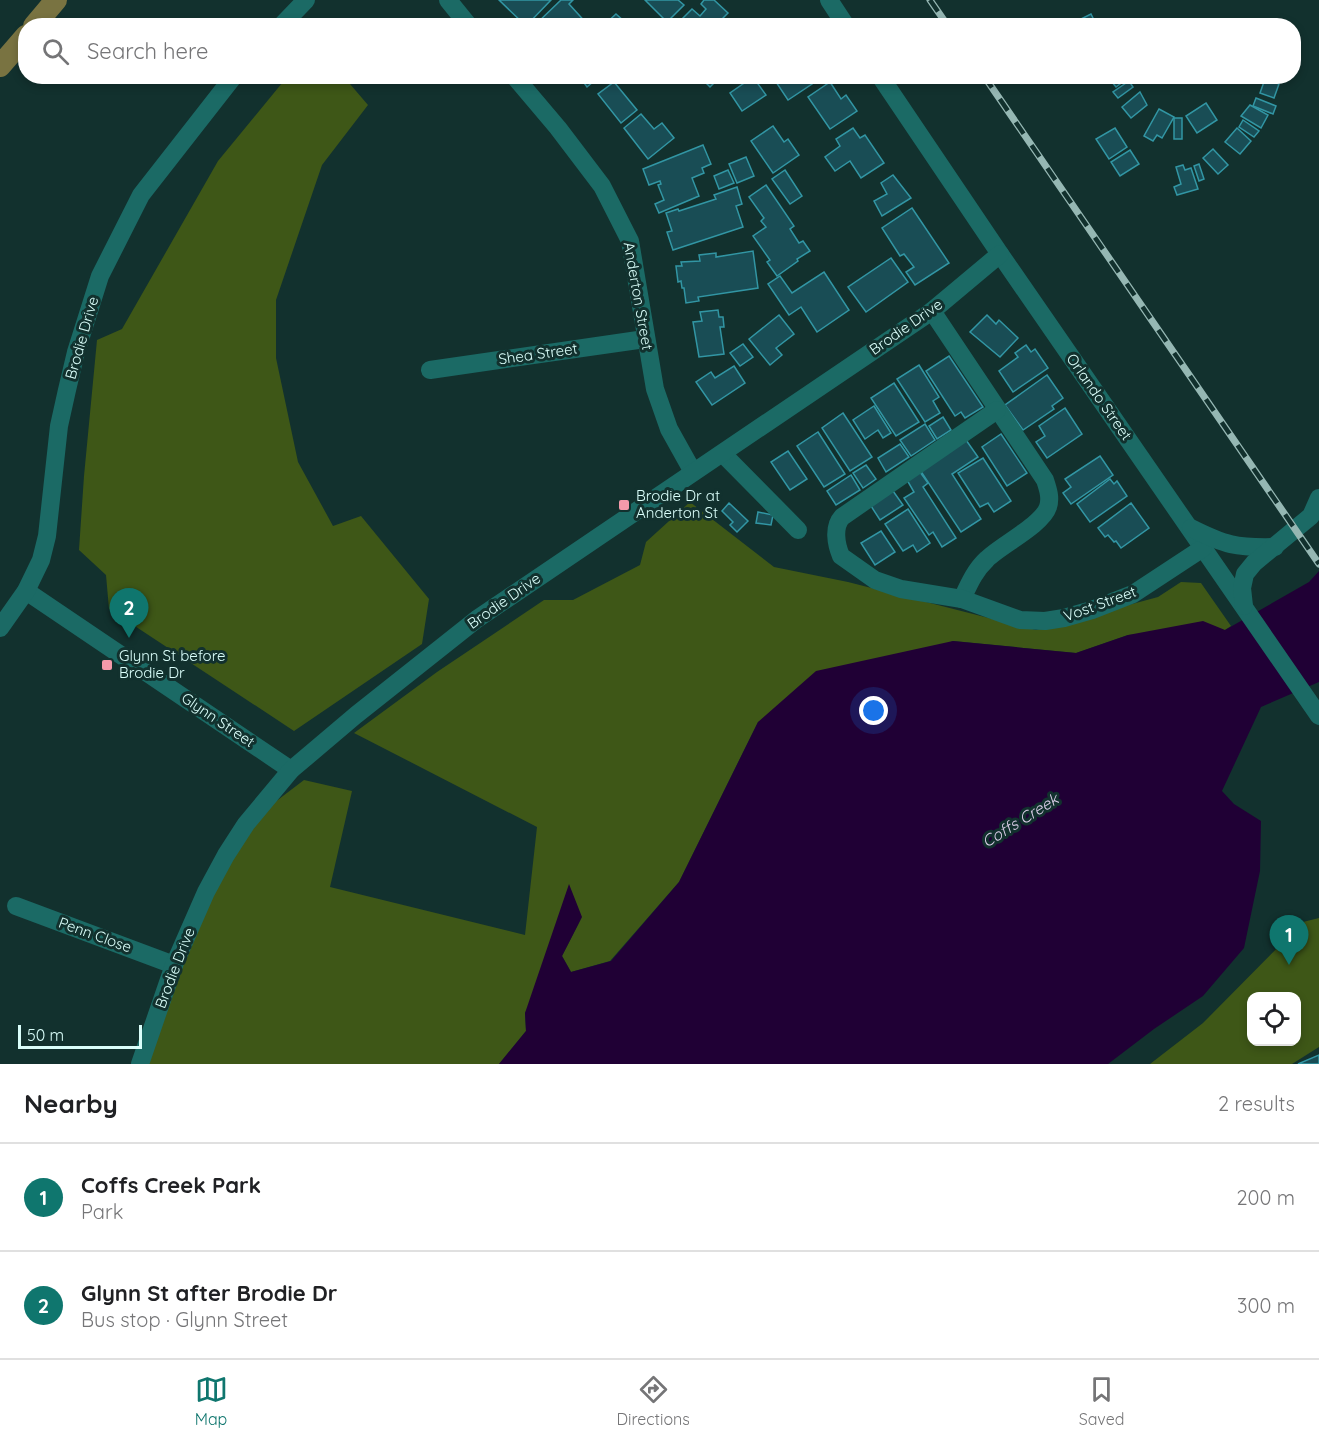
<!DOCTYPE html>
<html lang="en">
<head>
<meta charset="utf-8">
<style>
  body { margin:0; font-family:Quicksand,sans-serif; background:#f6f6f6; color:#202124 }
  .controls { position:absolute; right:18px; bottom:18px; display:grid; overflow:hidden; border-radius:12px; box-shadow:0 3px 9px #0003 }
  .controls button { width:54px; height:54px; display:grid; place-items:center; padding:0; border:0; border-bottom:2px solid #e0e0e0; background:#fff; color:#202124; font:30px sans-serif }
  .scale { position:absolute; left:18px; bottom:15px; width:124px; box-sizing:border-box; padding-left:6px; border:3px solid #dafefa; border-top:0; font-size:16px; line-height:21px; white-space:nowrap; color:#dafefa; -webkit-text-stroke:4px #12312e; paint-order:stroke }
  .you { position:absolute; left:874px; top:711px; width:21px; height:21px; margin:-15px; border:4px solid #fff; border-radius:50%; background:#1a73e8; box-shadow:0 0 0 9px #1a73e833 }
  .badge { display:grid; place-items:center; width:39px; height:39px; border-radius:50%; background:#0f766e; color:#fff; font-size:20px; font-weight:700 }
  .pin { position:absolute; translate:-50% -50px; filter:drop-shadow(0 2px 3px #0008) }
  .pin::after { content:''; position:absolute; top:32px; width:21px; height:18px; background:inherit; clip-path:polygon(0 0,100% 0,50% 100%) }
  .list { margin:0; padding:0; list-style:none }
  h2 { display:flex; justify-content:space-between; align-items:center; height:78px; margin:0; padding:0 24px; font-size:26px }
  h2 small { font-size:20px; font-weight:400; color:#757577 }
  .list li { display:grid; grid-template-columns:39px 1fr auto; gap:18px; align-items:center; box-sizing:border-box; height:108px; padding:0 24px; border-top:2px solid #e0e0e0 }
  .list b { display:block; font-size:22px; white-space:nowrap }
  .list p { margin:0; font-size:20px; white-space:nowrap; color:#757577 }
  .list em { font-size:20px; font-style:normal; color:#757577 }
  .icon { flex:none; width:33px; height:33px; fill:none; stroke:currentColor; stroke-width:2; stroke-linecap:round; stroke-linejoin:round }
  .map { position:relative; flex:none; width:1319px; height:1064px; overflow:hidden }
  .search { position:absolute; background:#fff; box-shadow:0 3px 9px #0003; left:18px; right:18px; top:18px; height:66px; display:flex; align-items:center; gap:15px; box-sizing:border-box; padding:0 21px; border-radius:24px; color:#757577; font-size:22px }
  .sheet { height:294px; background:#fff }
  nav { display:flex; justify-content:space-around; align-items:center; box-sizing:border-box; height:84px; border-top:2px solid #e0e0e0; background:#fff; font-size:16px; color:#757577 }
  nav a { display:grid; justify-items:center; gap:3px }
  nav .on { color:#0f766e }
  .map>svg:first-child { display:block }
  .green { fill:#3e5717; fill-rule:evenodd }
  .water { fill:#200035 }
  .building { fill:#194d55; stroke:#3296a4; stroke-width:1.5 }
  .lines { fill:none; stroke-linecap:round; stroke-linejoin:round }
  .minor { stroke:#1b6a65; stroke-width:18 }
  .major { stroke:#797341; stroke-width:22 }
  .rail-casing { stroke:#95b7b3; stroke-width:7 }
  .rail { stroke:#12312e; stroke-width:4.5; stroke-dasharray:14; stroke-linecap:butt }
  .poi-dot { fill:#f39aaa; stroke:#12312e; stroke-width:2 }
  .labels { text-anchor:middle; stroke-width:6; stroke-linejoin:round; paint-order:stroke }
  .street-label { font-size:15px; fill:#dafefa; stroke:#12312e }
  .poi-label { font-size:15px; fill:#dafefa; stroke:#12312e; text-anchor:start }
  .water-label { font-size:16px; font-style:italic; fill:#ded0eb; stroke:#12312e }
</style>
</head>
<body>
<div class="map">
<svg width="1319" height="1064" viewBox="0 0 1319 1064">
  <rect width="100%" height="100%" fill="#12312e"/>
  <g class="green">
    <polygon points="287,77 344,77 368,105 322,165 276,300 276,358 298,462 333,526 361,516 429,599 422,644 294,731 109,609 106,575 79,550 84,476 97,340 122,329 218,161"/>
    <polygon points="690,502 774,567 848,582 1036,630 1158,597 1181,582 1201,583 1231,626 1225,630 1128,635 1076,653 953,641 758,722 679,882 610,961 571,972 562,956 582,917 525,1013 526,1031 499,1064 140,1064 174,965 246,824 304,780 352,791 330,887 525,935 537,827 354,733 437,672 544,600 573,600 640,565 646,542"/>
    <path d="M1319,918V1047L1292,1064H1150L1203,1023L1303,922ZM1252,996H1296V1042H1252Z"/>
  </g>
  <polygon class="water" points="1319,571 1319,682 1261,707 1222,791 1234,804 1261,821 1260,871 1244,948 1203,996 1154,1029 1108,1064 499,1064 526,1031 525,1013 569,884 582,917 562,956 571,972 611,961 679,882 758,722 816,671 953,641 1076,653 1128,635 1203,621 1225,630 1309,582"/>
  <g class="building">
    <polygon points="499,0 551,0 526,26"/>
    <polygon points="561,0 573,0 569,4 589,26 534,26"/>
    <polygon points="645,0 678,0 684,5 667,22"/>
    <polygon points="704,0 714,0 728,13 718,23 720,26 683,26 679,22 692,9 700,16 706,9 701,4"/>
    <polygon points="616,14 625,22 621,26 603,26"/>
    <polygon points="1091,14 1097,26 1074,26 1073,23"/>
    <polygon points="579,76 600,76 587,87"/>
    <polygon points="699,76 721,76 710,87"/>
    <polygon points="772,76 807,76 812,84 788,100"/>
    <polygon points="1107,76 1126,76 1128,78 1116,87"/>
    <polygon points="753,77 766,95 742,111 730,93"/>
    <polygon points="1265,79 1279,84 1274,98 1260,93"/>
    <polygon points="1129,81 1133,87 1118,98 1113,92"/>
    <polygon points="614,82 637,110 621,123 598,94"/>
    <polygon points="830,82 841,99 846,95 857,111 830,129 808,97"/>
    <polygon points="1140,92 1147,105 1131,118 1122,107"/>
    <polygon points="1256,98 1276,106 1273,114 1253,106"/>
    <polygon points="1206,103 1217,120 1197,133 1186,116"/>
    <polygon points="1250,105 1268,115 1261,128 1241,116"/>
    <polygon points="1159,109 1174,117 1162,138 1157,135 1153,141 1144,136"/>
    <polygon points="641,114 654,129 662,123 674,138 648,159 624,128"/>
    <rect x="1174" y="118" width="8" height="21"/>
    <polygon points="1243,120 1259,131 1254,137 1239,127"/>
    <polygon points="773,126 784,142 788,139 799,155 773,173 751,141"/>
    <polygon points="853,128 860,138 865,135 884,163 861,178 850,161 835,171 825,157 840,146 836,139"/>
    <polygon points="1115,128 1127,147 1109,159 1096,139"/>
    <polygon points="1237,128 1251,141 1240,154 1225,142"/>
    <polygon points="703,145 711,164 702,168 704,173 692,178 699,196 659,213 655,204 664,200 658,185 661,184 660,181 649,185 643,169"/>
    <polygon points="1213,149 1228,165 1218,174 1203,158"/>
    <polygon points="1130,150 1139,164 1120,176 1111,162"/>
    <polygon points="746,157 754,176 737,183 729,164"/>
    <polygon points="1199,164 1204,179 1199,181 1194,166"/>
    <polygon points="1183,165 1185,170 1191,168 1198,189 1177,195 1174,187 1181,184 1176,167"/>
    <polygon points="728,170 734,183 719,189 714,176"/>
    <polygon points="785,170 802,196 790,204 772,179"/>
    <polygon points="893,175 911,198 882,216 874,201 887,194 881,183"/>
    <polygon points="766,185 794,226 790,229 799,243 803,241 810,251 797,259 798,261 777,276 767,262 770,260 753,236 766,227 761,221 764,218 749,197"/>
    <polygon points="737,187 742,204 736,206 743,227 673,250 667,232 672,231 666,213 678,209 679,211 716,199 714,195"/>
    <polygon points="912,208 949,263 915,285 906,272 914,267 904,254 900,256 882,228"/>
    <polygon points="753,251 758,288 698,297 699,301 686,303 684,288 682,288 681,281 678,282 676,266 682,266 681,262 700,261 699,255 716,253 716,257"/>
    <polygon points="891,258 908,282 866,312 848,287"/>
    <polygon points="824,272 849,310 817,332 801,307 789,315 768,284 780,276 792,293"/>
    <polygon points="718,310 719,317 723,317 724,327 720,327 724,354 699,357 693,322 702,321 700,312"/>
    <polygon points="779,315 794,334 776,348 782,355 770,365 749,339"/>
    <polygon points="987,315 996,324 999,320 1018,338 1000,357 970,332"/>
    <polygon points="743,344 753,357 740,366 730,353"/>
    <polygon points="1026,345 1031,352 1035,349 1048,368 1013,392 999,371 1018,357 1015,353"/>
    <polygon points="949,356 983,407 965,418 961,412 955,416 926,371"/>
    <polygon points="919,365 939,397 933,401 940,413 925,422 897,379"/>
    <polygon points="734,366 745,383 712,405 696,382 711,372 715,378"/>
    <polygon points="1047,375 1063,398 1052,406 1054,409 1023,430 1005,405"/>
    <polygon points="894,383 919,422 896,436 871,398"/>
    <polygon points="874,406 891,433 883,438 878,430 865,439 853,420"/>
    <polygon points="1065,408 1082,434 1047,458 1036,442 1045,436 1039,426"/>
    <polygon points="843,413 872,457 850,471 822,428"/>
    <polygon points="943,417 951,430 937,439 929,426"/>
    <polygon points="925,424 935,440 911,456 900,440"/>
    <polygon points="818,432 845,474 824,487 797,446"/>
    <polygon points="1001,434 1027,473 1007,486 982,447"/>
    <polygon points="966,440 978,457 952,474 981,519 961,532 920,470"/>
    <polygon points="900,444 909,457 886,472 878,458"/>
    <polygon points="788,451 807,479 790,490 771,462"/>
    <polygon points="1100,456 1113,475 1071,504 1063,493 1071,487 1065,479"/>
    <polygon points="983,458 1011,501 994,512 988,503 980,507 958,473"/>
    <polygon points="866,465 876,479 863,488 853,473"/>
    <polygon points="920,472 928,483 923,487 956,538 942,547 933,532 929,535 904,498 914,492 907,480"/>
    <polygon points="851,475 860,490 836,505 827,491"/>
    <polygon points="1110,479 1114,484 1117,481 1127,496 1090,522 1077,504"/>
    <polygon points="893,491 903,505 880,520 871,506"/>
    <polygon points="729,503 748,521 737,532 730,525 733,522 722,511"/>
    <polygon points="1131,503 1149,528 1121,548 1116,541 1114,542 1108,535 1105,537 1098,528"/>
    <polygon points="908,509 930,543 917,552 913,545 903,551 885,524"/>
    <polygon points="758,512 773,515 771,525 756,523"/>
    <polygon points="881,531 895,552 875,565 861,543"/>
    <polygon points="1319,1055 1319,1064 1298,1064"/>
  </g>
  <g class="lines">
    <g class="minor">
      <polyline points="448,0 469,26"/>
      <polyline points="829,0 846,26"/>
      <polyline points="281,26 306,0"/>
      <polyline points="514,76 558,128 602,186 630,241 655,389 669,429 693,472"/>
      <polyline points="880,76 1000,254 1319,716"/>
      <path d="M932,311L1045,480C1048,489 1051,498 1048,507C1042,525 1001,545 987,559C975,570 969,584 962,599"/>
      <polyline points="430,370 645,339"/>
      <path d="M997,410L842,517C833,527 836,544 841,556L875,580L901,589L962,599L1020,620L1045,621L1064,618L1092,610L1133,594L1203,548"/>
      <polyline points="723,454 798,530"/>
      <path d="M1191,528C1225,545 1236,548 1275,547"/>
      <polyline points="26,591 291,770"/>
      <polyline points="1244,606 1242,588 1245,574 1254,563 1311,516 1319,498"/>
      <polyline points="0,628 26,591 41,560 47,536 59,426 67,390 76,352 100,276 141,195 234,76"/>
      <polyline points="16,906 174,965"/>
      <polyline points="140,1064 174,965 206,892 226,855 246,824 291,770 356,715 477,619 932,311 1000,254"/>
    </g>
    <g class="major">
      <polyline points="34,26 56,0"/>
      <polyline points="0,66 26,36"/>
    </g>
    <g class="rail-casing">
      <g id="rail">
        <polyline points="930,0 948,26"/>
        <polyline points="984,76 1319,564"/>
      </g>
    </g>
    <use href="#rail" class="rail"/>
  </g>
  <g class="poi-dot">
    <rect x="618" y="499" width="12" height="12" rx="3"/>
    <rect x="101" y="659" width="12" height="12" rx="3"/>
  </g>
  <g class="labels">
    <g class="street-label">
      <text transform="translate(638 296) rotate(80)" y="5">Anderton Street</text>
      <text transform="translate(906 327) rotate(-35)" y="5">Brodie Drive</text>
      <text transform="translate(82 338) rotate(-74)" y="5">Brodie Drive</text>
      <text transform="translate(538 354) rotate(-8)" y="5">Shea Street</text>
      <text transform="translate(1099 397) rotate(55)" y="5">Orlando Street</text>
      <text transform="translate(504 601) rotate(-35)" y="5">Brodie Drive</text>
      <text transform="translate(1100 604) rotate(-20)" y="5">Vost Street</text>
      <text transform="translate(218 720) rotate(34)" y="5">Glynn Street</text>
      <text transform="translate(95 935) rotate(20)" y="5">Penn Close</text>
      <text transform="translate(175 968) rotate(-69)" y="5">Brodie Drive</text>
    </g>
    <g class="poi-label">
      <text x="636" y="501">Brodie Dr at<tspan x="636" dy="17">Anderton St</tspan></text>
      <text x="119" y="661">Glynn St before<tspan x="119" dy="17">Brodie Dr</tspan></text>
    </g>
    <g class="water-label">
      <text transform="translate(1020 820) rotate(-32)" y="6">Coffs Creek</text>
    </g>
  </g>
</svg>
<div class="controls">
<button><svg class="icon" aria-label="locate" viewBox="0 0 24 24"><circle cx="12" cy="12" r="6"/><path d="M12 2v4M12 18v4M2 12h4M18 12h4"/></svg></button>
</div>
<div class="scale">50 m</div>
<div class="you"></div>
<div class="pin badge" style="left:1289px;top:965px">1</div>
<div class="pin badge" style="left:129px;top:638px">2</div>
<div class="search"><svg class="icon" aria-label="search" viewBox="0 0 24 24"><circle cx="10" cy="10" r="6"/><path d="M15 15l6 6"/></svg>Search here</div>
</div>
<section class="sheet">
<h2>Nearby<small>2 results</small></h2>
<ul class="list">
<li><span class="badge">1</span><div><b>Coffs Creek Park</b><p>Park</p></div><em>200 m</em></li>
<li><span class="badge">2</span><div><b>Glynn St after Brodie Dr</b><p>Bus stop · Glynn Street</p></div><em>300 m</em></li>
</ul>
</section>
<nav>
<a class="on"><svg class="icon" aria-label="map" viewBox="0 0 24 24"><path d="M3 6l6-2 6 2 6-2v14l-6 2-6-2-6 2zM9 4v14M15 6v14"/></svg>Map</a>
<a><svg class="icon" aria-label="directions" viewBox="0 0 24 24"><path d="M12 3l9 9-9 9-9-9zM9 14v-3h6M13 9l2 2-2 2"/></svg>Directions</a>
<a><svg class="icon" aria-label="saved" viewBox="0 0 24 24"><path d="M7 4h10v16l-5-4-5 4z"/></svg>Saved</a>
</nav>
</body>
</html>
